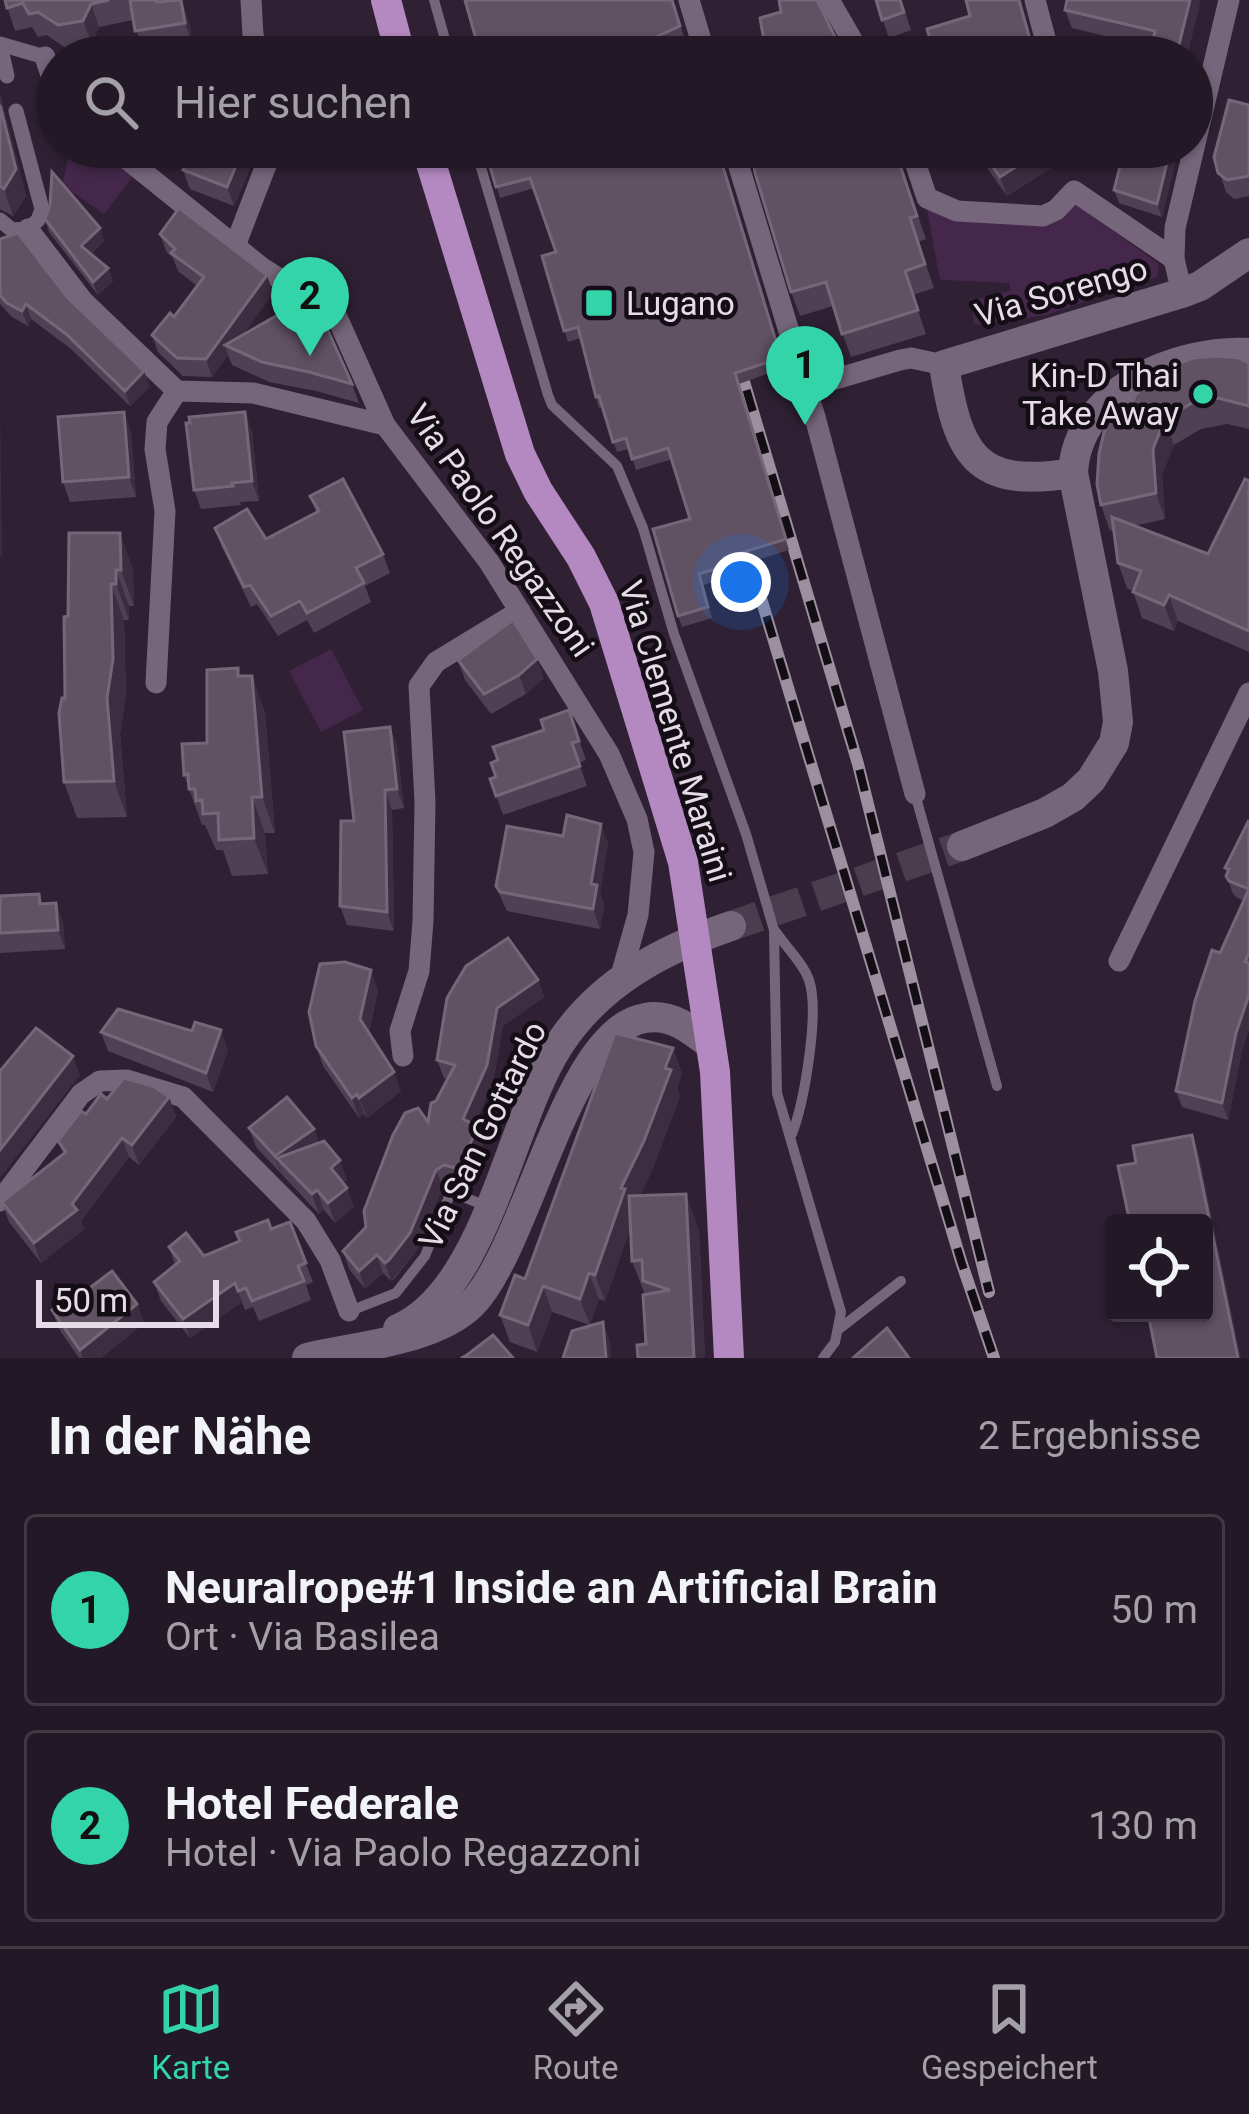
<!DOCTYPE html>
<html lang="de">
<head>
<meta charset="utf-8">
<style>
  body { margin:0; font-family:Roboto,sans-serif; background:#2f2632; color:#f1f3f6 }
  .controls { position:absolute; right:36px; bottom:36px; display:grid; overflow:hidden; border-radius:12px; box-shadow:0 3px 9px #0004 }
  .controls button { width:108px; height:108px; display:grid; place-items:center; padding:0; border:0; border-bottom:3px solid #403843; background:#231926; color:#f1f3f6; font:60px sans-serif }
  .scale { position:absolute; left:36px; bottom:30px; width:183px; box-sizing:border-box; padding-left:12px; border:6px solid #e6dce8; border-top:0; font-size:33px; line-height:42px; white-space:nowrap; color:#e6dce8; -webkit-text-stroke:9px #140d15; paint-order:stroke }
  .you { position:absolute; left:741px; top:582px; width:42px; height:42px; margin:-30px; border:9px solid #fff; border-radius:50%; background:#1a73e8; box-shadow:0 0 0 18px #1a73e833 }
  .badge { display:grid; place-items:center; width:78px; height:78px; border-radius:50%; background:#33d4a8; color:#111; font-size:39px; font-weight:700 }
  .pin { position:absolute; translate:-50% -99px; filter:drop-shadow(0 3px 6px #0008) }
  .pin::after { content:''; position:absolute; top:63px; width:42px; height:36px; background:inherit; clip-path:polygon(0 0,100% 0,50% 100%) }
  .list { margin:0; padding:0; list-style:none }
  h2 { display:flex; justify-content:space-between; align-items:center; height:156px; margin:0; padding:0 48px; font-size:51px }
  h2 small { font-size:39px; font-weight:400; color:#a3a0a7 }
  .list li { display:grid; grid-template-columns:78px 1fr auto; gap:36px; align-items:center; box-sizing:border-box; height:192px; margin:0 24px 24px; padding:0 24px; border:3px solid #403843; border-radius:12px }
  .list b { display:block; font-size:45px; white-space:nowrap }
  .list p { margin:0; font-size:39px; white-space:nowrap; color:#a3a0a7 }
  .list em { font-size:39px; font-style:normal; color:#a3a0a7 }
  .icon { flex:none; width:66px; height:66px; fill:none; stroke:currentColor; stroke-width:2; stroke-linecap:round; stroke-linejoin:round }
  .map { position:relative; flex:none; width:1249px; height:1358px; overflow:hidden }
  .search { position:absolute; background:#231926; box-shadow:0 3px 9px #0004; left:36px; right:36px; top:36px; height:132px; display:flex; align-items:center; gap:30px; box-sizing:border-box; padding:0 42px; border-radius:66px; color:#a3a0a7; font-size:45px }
  .sheet { height:588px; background:#231926 }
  nav { display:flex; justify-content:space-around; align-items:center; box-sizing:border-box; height:168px; border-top:3px solid #403843; background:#231926; font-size:33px; color:#a3a0a7 }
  nav a { display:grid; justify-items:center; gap:6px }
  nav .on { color:#33d4a8 }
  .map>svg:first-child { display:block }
  .green { fill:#44274b }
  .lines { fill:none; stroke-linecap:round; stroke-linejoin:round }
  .secondary-tunnel { stroke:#4a3d4e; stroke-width:30; stroke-dasharray:30 15; stroke-linecap:butt }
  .service { stroke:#76667b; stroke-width:10 }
  .pedestrian { stroke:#76667b; stroke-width:15 }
  .minor { stroke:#76667b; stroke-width:21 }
  .secondary { stroke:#76667b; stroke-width:30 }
  .primary { stroke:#b488c0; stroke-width:30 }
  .rail-casing { stroke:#9c909f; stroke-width:12 }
  .rail { stroke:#140d15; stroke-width:8; stroke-dasharray:22; stroke-linecap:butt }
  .wall { fill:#4f4153 }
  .shaded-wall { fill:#3c2d40 }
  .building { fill:#605163; stroke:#756778; stroke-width:3 }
  .poi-dot { fill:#33d4a8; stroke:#140d15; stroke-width:4.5 }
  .labels { text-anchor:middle; stroke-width:9; stroke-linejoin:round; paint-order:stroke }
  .street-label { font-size:33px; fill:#e6dce8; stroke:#140d15 }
  .poi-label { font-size:33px; fill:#e6dce8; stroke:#140d15; text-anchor:start }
</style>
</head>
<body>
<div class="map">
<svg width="1249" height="1358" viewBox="0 0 1249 1358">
  <rect width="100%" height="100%" fill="#2f2133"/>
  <g class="green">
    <polygon points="71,147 99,147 134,175 104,214 62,185"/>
    <polygon points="1072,201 1159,264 1157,277 1046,315 974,325 970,299 1000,297 1002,293 1010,291 1010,283 940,280 927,210 1029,223 1058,221"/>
    <polygon points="331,649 363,710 321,732 289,671"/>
  </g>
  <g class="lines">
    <polyline class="secondary-tunnel" points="731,926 962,846"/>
    <g class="service">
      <polyline points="434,0 450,57"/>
      <polyline points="475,147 548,395 552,405 617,466 643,528 674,634 746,834 774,930 777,1093 841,1312 835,1342 823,1358"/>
      <polyline points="915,794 997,1086"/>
      <path d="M776,932C786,947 803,963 809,980C820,1012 804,1103 792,1134"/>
      <polyline points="350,1311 396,1293 425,1256 451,1192 486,1206"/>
      <polyline points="839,1329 901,1281"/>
    </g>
    <g class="pedestrian">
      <polyline points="0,44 45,57"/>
      <polyline points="0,45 7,76"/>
      <polyline points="0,220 12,230 28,229 38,220 42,209 16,111"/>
    </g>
    <g class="minor">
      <polyline points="251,0 253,35 260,57"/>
      <polyline points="689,0 706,57"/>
      <polyline points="829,0 862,57"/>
      <polyline points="1035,0 1050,57"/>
      <polyline points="45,57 57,93"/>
      <polyline points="112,147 261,267 336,315 385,425 489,562 609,754 637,819 644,852 638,915 620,979"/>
      <polyline points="733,147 815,417 915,794"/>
      <polyline points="910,147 927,198 957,211 1043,216 1056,210 1074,191 1174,259"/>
      <polyline points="28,229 83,301 177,391 253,393 385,425"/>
      <polyline points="235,246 273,147"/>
      <polyline points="1182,293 1174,259 1175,228 1229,0"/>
      <polyline points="805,388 900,360 911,358 944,365"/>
      <polyline points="156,683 165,511 155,449 157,422 177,391"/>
      <polyline points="1119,961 1249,693"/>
      <polyline points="403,1056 400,1031 419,971 423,921 425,802 419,686 436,662 520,611"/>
      <polyline points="0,1201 81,1094 100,1081 127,1080 183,1097 306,1221 330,1260 349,1311"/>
    </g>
    <g class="secondary">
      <path d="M1073,473C975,489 958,455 944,365L1182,293L1200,286L1249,253"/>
      <path d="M962,846L1045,813L1073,797L1091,780L1114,743L1118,722L1113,671L1073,473C1077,390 1178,349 1249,353"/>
      <path d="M398,1329C487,1290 509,1122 559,1045C599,983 663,949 731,926"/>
      <path d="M307,1358C356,1346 435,1341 472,1304C528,1246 567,1030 645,1018C671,1013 692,1030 711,1045"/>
    </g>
    <g class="primary">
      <polyline points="386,0 401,57"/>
      <polyline points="426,147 520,454 538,491 581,557 604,603 683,862 715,1072 729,1358"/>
    </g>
    <g class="rail-casing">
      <g id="rail">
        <polyline points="734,348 858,764 989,1292"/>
        <polyline points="741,532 962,1264 994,1358"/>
      </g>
    </g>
    <use href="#rail" class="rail"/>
  </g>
  <g class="wall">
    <polygon points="5,0 160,0 161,2 181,0 189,22 193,46 144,54 133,20 99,27 92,44 67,49 47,35 38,37 32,27 15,31"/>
    <polygon points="673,0 684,37 640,57 481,57"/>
    <polygon points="876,0 901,0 911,30 889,38"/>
    <polygon points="1201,0 1151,47 1072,28 1065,10"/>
    <polygon points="0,94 26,196 13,216 0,209"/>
    <polygon points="1249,105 1249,196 1234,199 1226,192 1214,157"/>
    <polygon points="259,147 234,206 190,189 183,170 188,157 186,149"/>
    <polygon points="484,147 717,147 784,368 739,384 789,550 728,569 729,577 703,585 712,618 682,627 678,616 690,519 672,459 636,470 629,449 617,452 602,407 599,408 596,397 580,338 568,342 542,256 556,252 534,188 500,198"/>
    <polygon points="976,147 1084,147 1007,196 978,155"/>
    <polygon points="896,152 926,239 918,242 934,288 913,295 926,334 851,357 833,306 800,316 791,292"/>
    <polygon points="1175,163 1162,217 1119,203 1114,190"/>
    <polygon points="45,219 100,228 104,241 91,254 108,268 113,281 98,295 49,232"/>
    <polygon points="160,234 273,293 243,335 352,384 359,403 316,391 269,382 232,365 228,355 212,377 183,376 158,352 152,335 174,317 197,286 178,271 173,258 166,251"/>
    <polygon points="0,239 67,297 150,386 130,406 71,349 31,319 28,326 12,317 0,304"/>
    <polygon points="1249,363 1249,429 1227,424 1201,429 1174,445 1162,474 1165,519 1134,526 1208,554 1249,481 1249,652 1178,621 1174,631 1142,618 1133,591 1127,588 1118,563 1113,530 1110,531 1101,505 1123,422"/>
    <polygon points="252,431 259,501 240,502 241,505 201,509 194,490"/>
    <polygon points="131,432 136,497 70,502 63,482"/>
    <polygon points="310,496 383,554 390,573 365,586 371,602 314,633 307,620 278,636 257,604 251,607 222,547 215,528 266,539 316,512"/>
    <polygon points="69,533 133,569 134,606 129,606 129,620 124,620 126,695 120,734 127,817 77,818 64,782"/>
    <polygon points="458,660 544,678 526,694 491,714 465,680"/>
    <polygon points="241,676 265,712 275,833 265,833 268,874 232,876 223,850 216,850 205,825 202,825 184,775 207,743"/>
    <polygon points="569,710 586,760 579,763 587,786 503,815 490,779 496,777 498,760"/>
    <polygon points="390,727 397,746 404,808 392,810 394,931 347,925 340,906 354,821"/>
    <polygon points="1249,820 1249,1029 1242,1050 1228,1120 1182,1107 1176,1091 1220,953 1244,901 1236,897 1232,892 1225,868"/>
    <polygon points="608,843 600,893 604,905 600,929 507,911 504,905 496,886"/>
    <polygon points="0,896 43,904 63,922 65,949 0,953"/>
    <polygon points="538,980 544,997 503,1026 493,1082 475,1124 478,1126 484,1143 465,1187 451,1182 443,1187 416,1251 395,1278 391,1281 383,1273 365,1289 349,1269 343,1251 366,1227 428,1122 447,1079 444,1078 437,1060"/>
    <polygon points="378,990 369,1032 401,1091 367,1118 364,1114 359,1118 323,1066 316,1046"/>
    <polygon points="101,1032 228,1050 213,1092 108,1051"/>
    <polygon points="673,1048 682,1074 677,1088 680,1096 653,1168 640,1196 699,1230 705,1358 638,1358 646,1344 645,1295 632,1261 631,1226 605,1301 599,1299 590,1325 552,1312 537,1352 510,1342 500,1315"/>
    <polygon points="169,1097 176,1117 139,1165 129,1157 81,1221 84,1229 41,1263 9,1222 2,1202 63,1154 58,1141 86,1114"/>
    <polygon points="249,1128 314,1129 319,1143 347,1180 343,1183 354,1207 335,1223 324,1210 319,1214 256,1147"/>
    <polygon points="290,1222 313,1282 306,1285 311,1300 259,1321 253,1307 245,1310 242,1302 190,1338 161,1301 154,1282 175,1265 169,1247 204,1256"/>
    <polygon points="83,1293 137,1304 144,1323 101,1358 79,1358 59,1329 52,1310"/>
  </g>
  <g class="shaded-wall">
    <polygon points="181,0 189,22 193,46 185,23"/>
    <polygon points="1190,0 1201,0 1187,57 1176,57"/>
    <polygon points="91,4 99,27 92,44 83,21"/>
    <polygon points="0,94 26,196 13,216 4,189"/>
    <polygon points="244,147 259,147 234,206 227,187"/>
    <polygon points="1047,147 1084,147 1007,196 1000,177"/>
    <polygon points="1170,150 1175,163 1162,217 1157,204"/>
    <polygon points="100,228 104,241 85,259 81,246"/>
    <polygon points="108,268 113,281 98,295 93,282"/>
    <polygon points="267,275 273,293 233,349 225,345 228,355 212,377 206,359"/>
    <polygon points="26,304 31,319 28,326 22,311"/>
    <polygon points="144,371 150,386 130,406 125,391"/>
    <polygon points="0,400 2,559 0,554"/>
    <polygon points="124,412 131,432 136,497 129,477"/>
    <polygon points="245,412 252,431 259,501 252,481"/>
    <polygon points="1165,419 1174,445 1162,474 1165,519 1156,493 1153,449"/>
    <polygon points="120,533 133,569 134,606 121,570"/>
    <polygon points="116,570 129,606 129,620 116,584"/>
    <polygon points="111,584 124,620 126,695 120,734 127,817 114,781 107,698"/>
    <polygon points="1169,595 1178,621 1174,631 1164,605"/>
    <polygon points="537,659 544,678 526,694 519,675"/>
    <polygon points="252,676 265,712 275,833 262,797"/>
    <polygon points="390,727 397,746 404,808 397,789"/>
    <polygon points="385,790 392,810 394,931 387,912"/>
    <polygon points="252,797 265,833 268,874 254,838"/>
    <polygon points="601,824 608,843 600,893 604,905 600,929 593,909 591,884"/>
    <polygon points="56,903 63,922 65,949 58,930"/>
    <polygon points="371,970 378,990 367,1038 360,1019"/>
    <polygon points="538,980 544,997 503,1026 493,1082 470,1136 463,1119 497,1008"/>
    <polygon points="1249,995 1249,1029 1242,1050 1228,1120 1222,1103 1236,1033"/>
    <polygon points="221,1030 228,1050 213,1092 206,1073"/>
    <polygon points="673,1048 682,1074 677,1088 680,1096 653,1168 633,1211 634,1216 605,1301 595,1275 621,1188"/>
    <polygon points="73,1056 80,1075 0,1178 0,1150"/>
    <polygon points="394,1072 401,1091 367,1118 359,1098"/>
    <polygon points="357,1094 364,1114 359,1118 352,1098"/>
    <polygon points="169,1097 176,1117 139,1165 132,1145"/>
    <polygon points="478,1126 484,1143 465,1187 459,1169"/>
    <polygon points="314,1129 321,1149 277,1158 282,1176 275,1156"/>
    <polygon points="1192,1135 1199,1154 1241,1358 1238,1358"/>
    <polygon points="122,1138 129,1157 81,1221 84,1229 41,1263 34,1243 72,1204"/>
    <polygon points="340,1160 347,1180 338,1188 331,1168"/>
    <polygon points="436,1170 443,1187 416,1251 391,1281 385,1263"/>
    <polygon points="347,1188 354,1207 335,1223 328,1203"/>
    <polygon points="317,1190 324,1210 319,1214 312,1194"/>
    <polygon points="686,1194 699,1230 705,1358 694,1358"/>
    <polygon points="377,1255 383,1273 365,1289 359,1271"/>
    <polygon points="589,1273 599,1299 590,1325 580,1299"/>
    <polygon points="235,1283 242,1302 190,1338 183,1319"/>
    <polygon points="543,1286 552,1312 537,1352 528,1325"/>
    <polygon points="137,1304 144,1323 101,1358 83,1358 80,1350"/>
    <polygon points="603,1322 610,1341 611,1358 606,1358"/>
  </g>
  <g class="building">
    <polygon points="5,0 109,0 91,4 83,21 58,25 38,12 29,14 23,3 7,8"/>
    <polygon points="130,0 156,0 157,2 181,0 185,23 135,31"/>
    <polygon points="465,0 672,0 680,26 623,52 625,57 481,57"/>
    <polygon points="779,0 817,0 838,43 848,47 851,57 760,57 759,48 765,46 760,18 781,12"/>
    <polygon points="876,0 900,0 904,12 882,20"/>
    <polygon points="966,0 1019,0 1034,54 1030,57 935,57 927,29 970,16"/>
    <polygon points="1067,0 1190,0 1176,57 1149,57 1155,31 1065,10"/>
    <polygon points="687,49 689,57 652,57"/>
    <polygon points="1229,100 1249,105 1249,176 1227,180 1218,173 1214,157"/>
    <polygon points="0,105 16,169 4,189 0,186"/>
    <polygon points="187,147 244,147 227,187 183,170 190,152 186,149"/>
    <polygon points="484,147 717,147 781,358 735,373 786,539 724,558 725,566 699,574 708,607 678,616 653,529 690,519 668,448 632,459 626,438 613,442 599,396 596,397 578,327 564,331 542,256 556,252 530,178 496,187"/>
    <polygon points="751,147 894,147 917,216 910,218 925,264 905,271 918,310 842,334 826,282 791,292 755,173"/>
    <polygon points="979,147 1047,147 1000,177"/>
    <polygon points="1125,147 1158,147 1170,150 1157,204 1114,190"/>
    <polygon points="52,172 100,228 81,246 108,268 93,282 45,219 50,205"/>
    <polygon points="179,208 267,275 206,359 177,358 152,335 170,313 174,317 204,277 171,253 175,249 160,234"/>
    <polygon points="18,233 67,297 144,371 125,391 66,334 26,304 22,311 7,303 0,295 0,239"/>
    <polygon points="306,299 317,306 352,384 309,372 262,362 225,345"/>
    <polygon points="1218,356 1239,358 1249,363 1249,406 1218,398 1192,403 1165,419 1153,449 1156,493 1101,505 1097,484 1099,454 1108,415 1123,422 1136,394 1165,369 1193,358"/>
    <polygon points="124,412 129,477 63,482 58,417"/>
    <polygon points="245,412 252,481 232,483 233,486 194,490 186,423 190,423 189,417"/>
    <polygon points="343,479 383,554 356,568 364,583 307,613 300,601 271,616 250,585 244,587 215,528 247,509 266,539 319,511 310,496"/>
    <polygon points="1245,479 1249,481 1249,631 1169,595 1164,605 1133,592 1141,571 1118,563 1112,517 1208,554"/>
    <polygon points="69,533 120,533 121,570 116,570 116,584 111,584 113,659 107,698 114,781 64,782 59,713 62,698 65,698 64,617 68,616"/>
    <polygon points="513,620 537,659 519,675 484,694 458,660"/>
    <polygon points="238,668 238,676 252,676 262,797 252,797 254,838 219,840 218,813 203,814 202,800 196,801 195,789 189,789 188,774 184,775 182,744 207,743 207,670"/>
    <polygon points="569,710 579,741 572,743 580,766 496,796 490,779 496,777 491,763 498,760 493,747 544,730 541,720"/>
    <polygon points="390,727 397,789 385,790 387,912 340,906 341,821 354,821 344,732"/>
    <polygon points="567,815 601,824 591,884 597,885 593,909 500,892 496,886 507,826 563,836"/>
    <polygon points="1249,820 1249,953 1245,962 1249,963 1249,995 1236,1033 1222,1103 1176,1091 1195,1001 1212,950 1220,953 1249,889 1229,881 1226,876 1229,869 1225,868"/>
    <polygon points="39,894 40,904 56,903 58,930 0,933 0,896"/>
    <polygon points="508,938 538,980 497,1008 487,1065 463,1119 478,1126 459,1169 444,1165 436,1170 410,1233 389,1260 385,1263 377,1255 359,1271 343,1251 366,1227 364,1211 393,1135 405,1113 418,1108 428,1122 431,1103 436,1101 455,1065 437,1060 447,998 466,966"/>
    <polygon points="345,962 371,970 360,1019 394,1072 359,1098 357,1094 352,1098 316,1046 309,1012 320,964"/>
    <polygon points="118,1009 192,1031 195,1022 221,1030 206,1073 101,1032"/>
    <polygon points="36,1028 73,1056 0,1150 0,1071"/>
    <polygon points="615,1033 673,1048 665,1068 671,1070 644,1141 621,1188 625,1189 595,1275 589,1273 580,1299 543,1286 528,1325 500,1315 515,1275 525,1279"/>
    <polygon points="124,1078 155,1087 169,1097 132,1145 122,1138 72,1204 77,1210 34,1243 2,1202 66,1152 58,1141 81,1111 86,1114 101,1094 107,1099"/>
    <polygon points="287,1097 314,1129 275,1156 249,1128"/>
    <polygon points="1192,1135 1238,1358 1157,1358 1148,1313 1204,1313 1204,1223 1130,1223 1118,1166 1136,1163 1133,1146"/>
    <polygon points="324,1141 340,1160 331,1168 347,1188 328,1203 317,1190 312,1194 277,1158"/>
    <polygon points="686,1194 694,1358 638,1358 637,1345 646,1344 643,1295 670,1290 643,1281 642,1260 632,1261 629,1196"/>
    <polygon points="268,1220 271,1229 290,1222 306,1263 298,1266 304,1281 252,1301 246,1288 238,1291 235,1283 183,1319 154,1282 180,1261 169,1247 186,1233 204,1256 240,1241 236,1232"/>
    <polygon points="112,1271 137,1304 80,1350 52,1310 80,1288 83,1293"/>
    <polygon points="603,1322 606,1358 563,1358 572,1331"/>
    <polygon points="887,1328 909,1358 853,1358"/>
    <polygon points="493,1335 513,1358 461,1358 467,1355"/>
  </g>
  <g class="poi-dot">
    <rect x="584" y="288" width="30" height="30" rx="6"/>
    <circle cx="1203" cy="394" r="12"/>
  </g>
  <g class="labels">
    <g class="street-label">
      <text transform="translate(1061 291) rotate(-16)" y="12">Via Sorengo</text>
      <text transform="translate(501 530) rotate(55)" y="12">Via Paolo Regazzoni</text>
      <text transform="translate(676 731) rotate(73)" y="12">Via Clemente Maraini</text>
      <text transform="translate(482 1135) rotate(-64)" y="12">Via San Gottardo</text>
    </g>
    <g class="poi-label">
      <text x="626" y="315">Lugano</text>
      <text x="1179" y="387" text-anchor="end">Kin-D Thai<tspan x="1179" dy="38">Take Away</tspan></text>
    </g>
  </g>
</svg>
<div class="controls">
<button><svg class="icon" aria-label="locate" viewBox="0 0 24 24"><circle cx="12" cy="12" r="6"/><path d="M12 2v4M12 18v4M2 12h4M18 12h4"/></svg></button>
</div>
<div class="scale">50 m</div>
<div class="you"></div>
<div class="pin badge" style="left:805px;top:425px">1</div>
<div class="pin badge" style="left:310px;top:356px">2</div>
<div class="search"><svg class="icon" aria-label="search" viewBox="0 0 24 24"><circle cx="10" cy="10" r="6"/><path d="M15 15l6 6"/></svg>Hier suchen</div>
</div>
<section class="sheet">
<h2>In der Nähe<small>2 Ergebnisse</small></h2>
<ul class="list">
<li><span class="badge">1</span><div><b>Neuralrope#1 Inside an Artificial Brain</b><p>Ort · Via Basilea</p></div><em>50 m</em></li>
<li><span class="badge">2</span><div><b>Hotel Federale</b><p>Hotel · Via Paolo Regazzoni</p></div><em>130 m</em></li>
</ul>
</section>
<nav>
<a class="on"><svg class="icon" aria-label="map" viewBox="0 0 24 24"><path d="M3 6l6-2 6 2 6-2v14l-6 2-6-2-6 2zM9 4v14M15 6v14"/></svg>Karte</a>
<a><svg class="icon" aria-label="directions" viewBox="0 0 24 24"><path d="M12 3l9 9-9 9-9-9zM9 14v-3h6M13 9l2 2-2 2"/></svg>Route</a>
<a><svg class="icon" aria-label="saved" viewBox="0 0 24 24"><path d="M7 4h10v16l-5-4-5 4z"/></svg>Gespeichert</a>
</nav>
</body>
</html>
